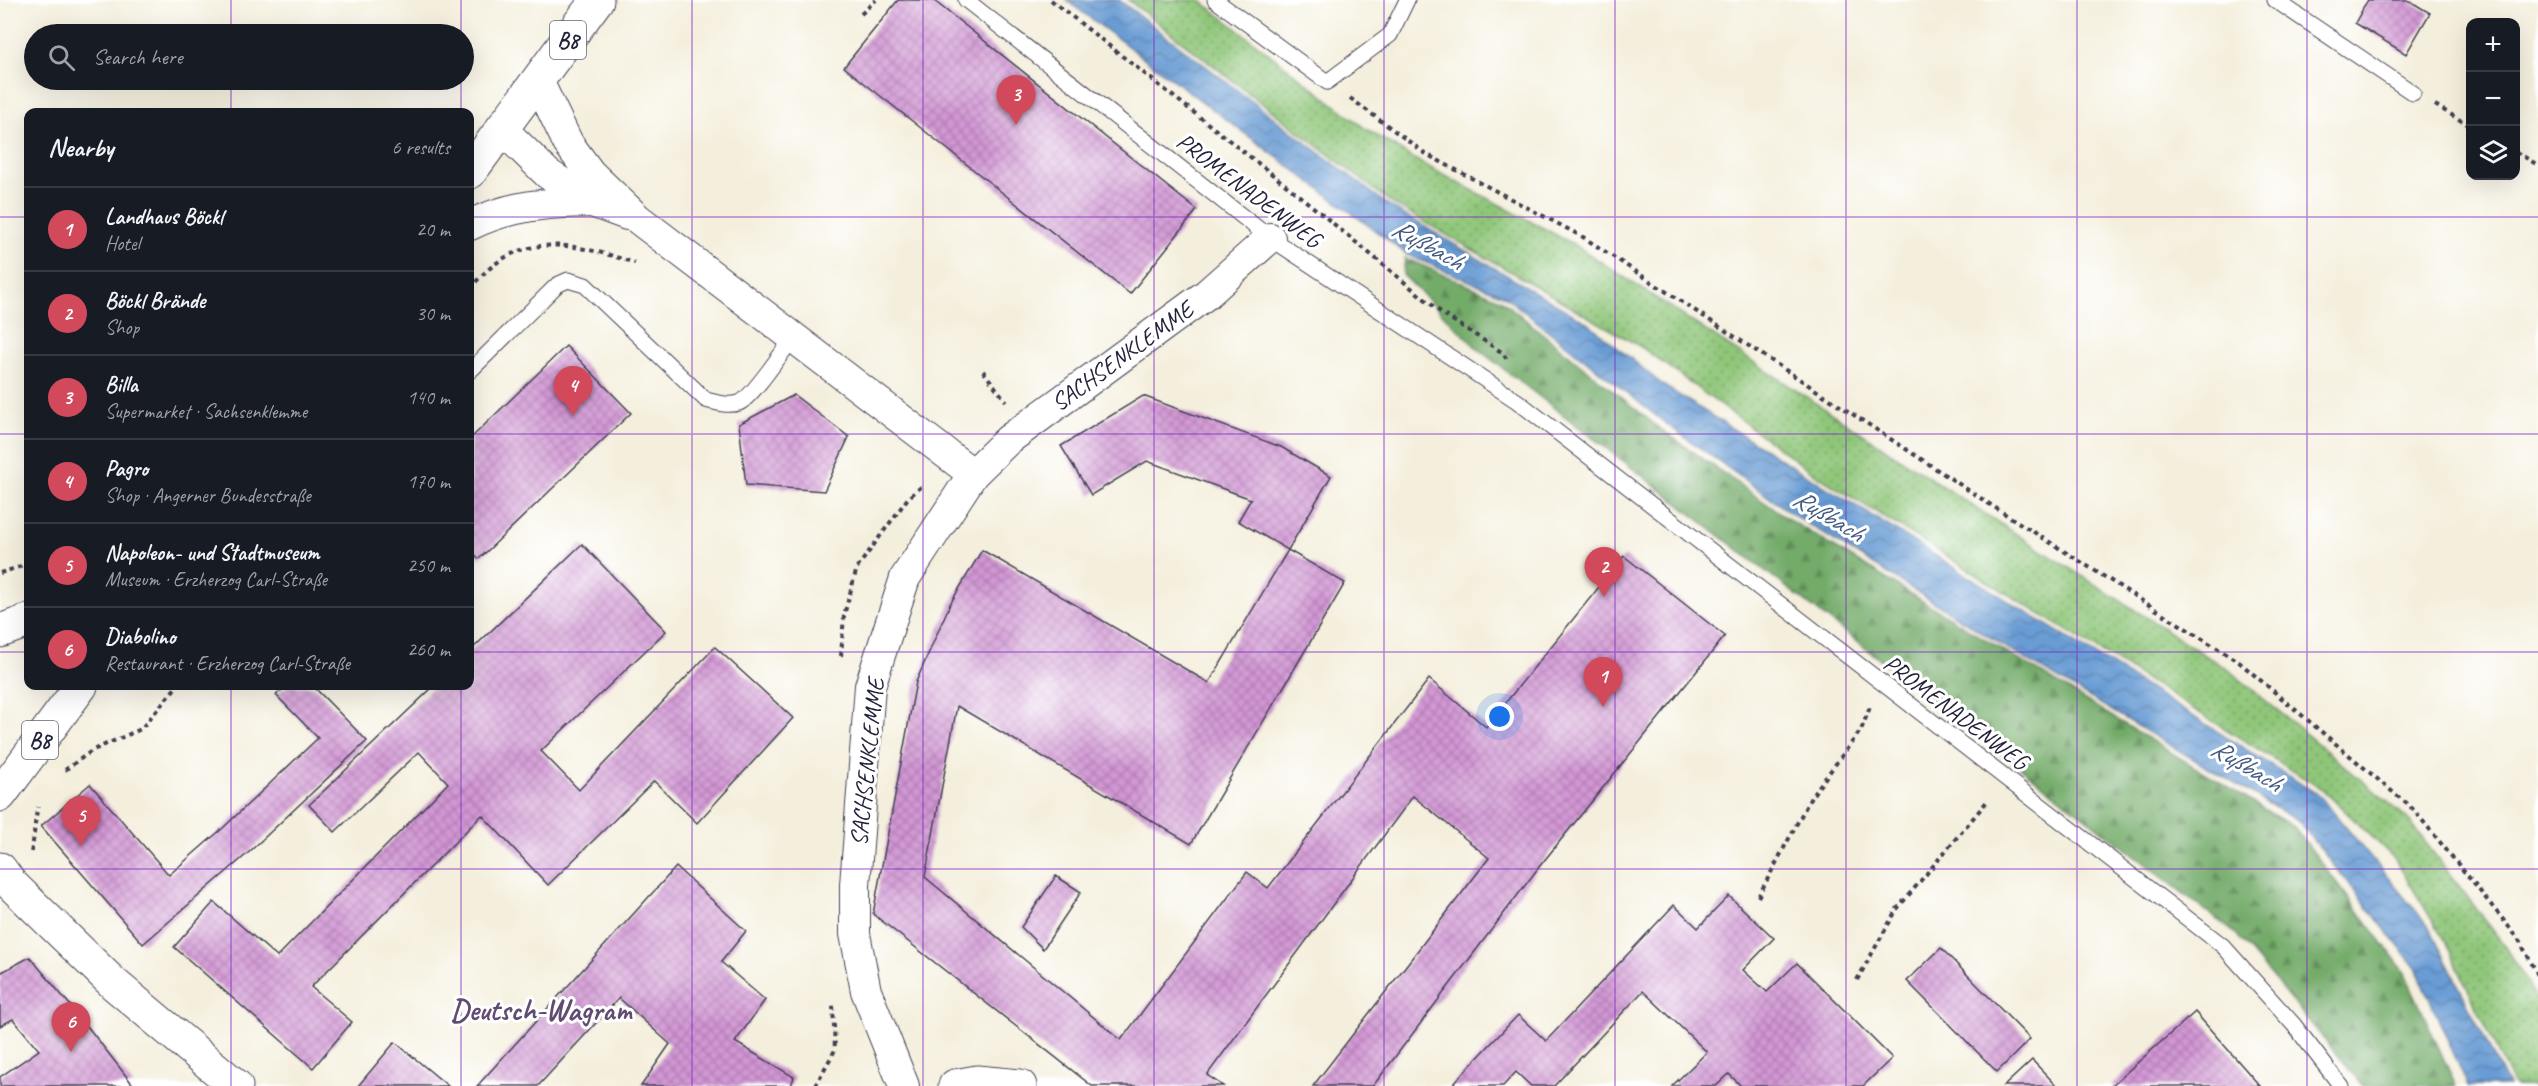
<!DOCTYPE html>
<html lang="en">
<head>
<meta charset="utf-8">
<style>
  body { margin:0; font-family:Caveat,sans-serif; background:#20242c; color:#f1f3f6 }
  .controls { position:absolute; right:18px; top:18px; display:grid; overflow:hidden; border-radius:12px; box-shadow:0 6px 24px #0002 }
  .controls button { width:54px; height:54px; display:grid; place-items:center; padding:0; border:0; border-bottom:2px solid #363941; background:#171b24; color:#f1f3f6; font:30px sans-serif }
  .you { position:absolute; left:1500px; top:717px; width:21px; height:21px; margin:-15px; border:4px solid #fff; border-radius:50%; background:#1a73e8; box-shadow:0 0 0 9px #1a73e833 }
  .badge { display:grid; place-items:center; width:39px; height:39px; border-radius:50%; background:#d1495b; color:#fff; font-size:20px; font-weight:700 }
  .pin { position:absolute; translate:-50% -50px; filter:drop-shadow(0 2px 3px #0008) }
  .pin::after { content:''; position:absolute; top:32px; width:21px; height:18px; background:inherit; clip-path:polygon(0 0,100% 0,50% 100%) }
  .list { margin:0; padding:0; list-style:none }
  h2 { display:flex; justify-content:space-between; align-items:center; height:78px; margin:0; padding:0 24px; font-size:26px }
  h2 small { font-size:20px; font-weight:400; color:#9ea1a6 }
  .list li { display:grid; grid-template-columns:39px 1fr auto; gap:18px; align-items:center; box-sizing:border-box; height:84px; padding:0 24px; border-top:2px solid #363941 }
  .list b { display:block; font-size:22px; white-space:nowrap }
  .list p { margin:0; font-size:20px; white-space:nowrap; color:#9ea1a6 }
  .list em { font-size:20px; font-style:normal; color:#9ea1a6 }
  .icon { flex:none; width:33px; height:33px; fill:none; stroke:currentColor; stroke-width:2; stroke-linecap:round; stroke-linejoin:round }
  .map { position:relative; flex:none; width:2538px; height:1086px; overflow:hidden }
  .search { position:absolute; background:#171b24; box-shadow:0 6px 24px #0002; left:24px; top:24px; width:450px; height:66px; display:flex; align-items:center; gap:15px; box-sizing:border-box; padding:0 21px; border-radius:33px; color:#9ea1a6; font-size:22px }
  .panel { position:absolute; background:#171b24; box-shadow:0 6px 24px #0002; left:24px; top:108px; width:450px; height:582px; border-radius:12px }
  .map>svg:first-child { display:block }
  .grass { fill:url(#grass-dots); stroke:#58745a; stroke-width:1.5 }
  .forest { fill:url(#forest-firs); stroke:#4a6652; stroke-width:1.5 }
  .water { fill:url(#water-waves); stroke:#465f88; stroke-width:1.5 }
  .building { fill:url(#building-cross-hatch) }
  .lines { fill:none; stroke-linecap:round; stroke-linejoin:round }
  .service-casing { stroke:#424153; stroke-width:17 }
  .minor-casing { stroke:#424153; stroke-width:32 }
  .secondary-casing { stroke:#424153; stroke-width:35 }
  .primary-casing { stroke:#424153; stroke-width:35 }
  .path { stroke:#424153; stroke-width:4; stroke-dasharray:4.5 4.5; stroke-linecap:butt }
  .service { stroke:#fff; stroke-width:15 }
  .minor { stroke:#fff; stroke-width:30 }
  .secondary { stroke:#fff; stroke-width:33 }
  .primary { stroke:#fff; stroke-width:33 }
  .grid { fill:none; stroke:#7b2cbf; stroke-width:1.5; stroke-opacity:0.55 }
  .labels { text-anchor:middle; stroke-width:6; stroke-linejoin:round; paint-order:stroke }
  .shield { fill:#fff; stroke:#646476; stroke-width:1.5 }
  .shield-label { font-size:22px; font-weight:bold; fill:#22223b }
  .street-label { font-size:24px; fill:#22223b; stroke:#fff }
  .water-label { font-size:26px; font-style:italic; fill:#425980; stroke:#fff }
  .district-label { font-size:30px; font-weight:bold; fill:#604b71; stroke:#fff }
</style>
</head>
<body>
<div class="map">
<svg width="2538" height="1086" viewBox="0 0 2538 1086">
  <defs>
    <pattern id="grass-dots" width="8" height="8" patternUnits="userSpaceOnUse" patternTransform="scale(1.5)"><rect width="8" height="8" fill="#8fc679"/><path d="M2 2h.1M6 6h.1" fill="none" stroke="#74a064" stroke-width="1.8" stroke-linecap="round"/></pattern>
    <pattern id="forest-firs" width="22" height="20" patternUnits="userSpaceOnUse" patternTransform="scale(1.5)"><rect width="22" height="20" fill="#73ab69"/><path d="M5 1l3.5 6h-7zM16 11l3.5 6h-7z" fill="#5e8b58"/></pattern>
    <pattern id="water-waves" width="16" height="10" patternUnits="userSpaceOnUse" patternTransform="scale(1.5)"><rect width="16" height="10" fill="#699cd4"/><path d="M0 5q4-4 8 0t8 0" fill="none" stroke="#567fad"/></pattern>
    <pattern id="building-cross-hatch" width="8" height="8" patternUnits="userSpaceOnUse" patternTransform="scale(1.5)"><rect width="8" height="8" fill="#d397d5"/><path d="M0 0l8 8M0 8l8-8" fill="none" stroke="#ab7bae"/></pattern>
  </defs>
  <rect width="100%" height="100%" fill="#fff"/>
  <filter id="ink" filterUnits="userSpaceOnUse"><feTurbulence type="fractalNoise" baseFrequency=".0167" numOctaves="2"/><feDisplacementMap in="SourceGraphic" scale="12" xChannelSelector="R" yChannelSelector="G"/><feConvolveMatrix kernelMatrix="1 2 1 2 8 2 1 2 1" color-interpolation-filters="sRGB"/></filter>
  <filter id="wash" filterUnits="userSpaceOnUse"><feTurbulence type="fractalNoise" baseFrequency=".008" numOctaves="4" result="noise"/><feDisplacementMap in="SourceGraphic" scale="24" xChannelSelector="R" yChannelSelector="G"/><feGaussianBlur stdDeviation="1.35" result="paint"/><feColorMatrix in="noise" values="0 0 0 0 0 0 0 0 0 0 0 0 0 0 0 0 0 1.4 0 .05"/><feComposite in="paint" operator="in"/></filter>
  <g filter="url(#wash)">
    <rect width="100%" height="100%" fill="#f4efdd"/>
    <polygon class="grass" points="1128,0 1200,0 1366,129 1421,163 1575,245 1985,514 2230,671 2406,817 2501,941 2526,980 2538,1005 2538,1086 2514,1086 2446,943 2395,859 2322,789 1816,475 1641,347 1393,204"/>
    <polygon class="forest" points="1405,258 1500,299 1658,427 1793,522 2295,828 2404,971 2456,1086 2363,1086 2236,934 1479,350 1403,275"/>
    <polygon class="water" points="1066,0 1119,0 1391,207 1588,323 1664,386 2319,795 2430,928 2508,1086 2468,1086 2416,968 2299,822 2025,659 1798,518 1665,423 1503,295 1408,255"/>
    <g id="blocks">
      <g class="building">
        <polygon points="898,0 933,0 1197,210 1130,294 844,67"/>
        <polygon points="2368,0 2408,0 2430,13 2406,54 2355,23"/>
        <polygon points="566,346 631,413 479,559 470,549 470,439"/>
        <polygon points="794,395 849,437 824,491 746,485 739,424"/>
        <polygon points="1143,396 1281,447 1331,476 1288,550 1238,521 1251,499 1147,461 1091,495 1061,446"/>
        <polygon points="582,544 666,631 541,751 579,790 715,647 793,718 697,823 654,781 548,885 482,815 311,987 352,1022 313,1068 174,947 214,902 277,957 448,783 419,752 335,832 309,805 434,686 470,686 470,651"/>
        <polygon points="982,550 1209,683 1288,550 1345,583 1191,844 957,706 925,877 1121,1040 1247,872 1268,888 1429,679 1486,727 1624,556 1725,636 1539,867 1373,1086 1313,1086 1489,858 1413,796 1207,1075 1223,1086 1092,1086 873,914 916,682 950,604"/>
        <polygon points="287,686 313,686 367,741 247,854 143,944 41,826 90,784 169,875 224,827 318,738 276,695"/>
        <polygon points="676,867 746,931 721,962 765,1000 735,1042 794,1077 791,1086 641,1086 670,1044 619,998 538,1086 477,1086"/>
        <polygon points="1056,876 1081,892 1043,949 1021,927"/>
        <polygon points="1729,896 1774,938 1743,970 1767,992 1797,963 1892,1058 1863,1086 1741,1086 1729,1074 1716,1086 1672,1086 1707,1052 1643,991 1554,1086 1531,1086 1516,1072 1503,1086 1451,1086 1518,1015 1546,1041 1674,905 1698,928"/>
        <polygon points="1941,948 2030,1039 1997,1072 1907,981"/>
        <polygon points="30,957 80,1017 134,1086 0,1086 0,1077 39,1050 13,1019 0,1026 0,973"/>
        <polygon points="2195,1012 2260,1086 2111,1086"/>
        <polygon points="395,1042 448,1086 358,1086"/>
        <polygon points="2032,1060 2057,1086 2004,1086"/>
      </g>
    </g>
  </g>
  <g filter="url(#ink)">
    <use href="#blocks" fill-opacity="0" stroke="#424153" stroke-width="1.5"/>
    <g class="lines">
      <g class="service-casing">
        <g id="service">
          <polyline points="966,0 1270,238 1517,401 2223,946 2294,1025 2341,1086"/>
          <polyline points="1215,0 1327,82 1390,35 1407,0"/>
          <polyline points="2275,0 2413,93"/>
          <path d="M470,371L557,285L568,280L585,285L706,400C717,403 728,406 739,403C751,399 784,349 794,337"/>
        </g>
      </g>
      <g class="minor-casing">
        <g id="minor">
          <polyline points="538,81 568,143 590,173 638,219 973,474"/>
          <polyline points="501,128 548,174 592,202 627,215"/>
          <path d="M470,225C512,205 545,203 592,202"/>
          <polyline points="904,1086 866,991 855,934 855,885 870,686 905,578 973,474 1008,440 1207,294 1270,238"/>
        </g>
      </g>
      <g class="secondary-casing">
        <g id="secondary">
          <polyline points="0,631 28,621"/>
          <polyline points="0,869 11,884 114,984 236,1086"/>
          <polyline points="955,1086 977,1082 1020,1086"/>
        </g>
      </g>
      <g class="primary-casing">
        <g id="primary">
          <polyline points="470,172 597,0"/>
          <polyline points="0,795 81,686"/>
        </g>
      </g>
      <g class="path">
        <polyline points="1051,0 1301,197 1443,314 1503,353 1507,360"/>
        <polyline points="861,14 876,0"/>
        <polyline points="1350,98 1426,154 1583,237 1991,505 2239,662 2414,810 2518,938 2538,975"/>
        <polyline points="2435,105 2470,126"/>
        <polyline points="2516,152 2538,165"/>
        <path d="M470,289C517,229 571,242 635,263"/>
        <polyline points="983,371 1006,401"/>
        <polyline points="0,573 19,567 28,561"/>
        <polyline points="841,656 844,615 857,568 908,498 921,487"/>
        <polyline points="65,770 93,750 141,729 177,686"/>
        <path d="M31,852C35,836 34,822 38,807"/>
        <polyline points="1758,897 1811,797 1861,730 1870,707"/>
        <polyline points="1857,980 1897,909 1989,799"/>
        <polyline points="815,1086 835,1050 833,1005"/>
      </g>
      <use href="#service" class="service"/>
      <use href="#minor" class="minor"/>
      <use href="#secondary" class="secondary"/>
      <use href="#primary" class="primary"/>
    </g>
  </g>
  <path class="grid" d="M231,0V34M461,0V34M692,0V1086M923,0V1086M1154,0V1086M1384,0V1086M1615,0V1086M1846,0V1086M2077,0V1086M2307,0V1086M231,80V112M461,80V112M0,217H28M470,217H2538M0,434H28M470,434H2538M0,652H28M470,652H2538M231,686V1086M461,686V1086M0,869H2538"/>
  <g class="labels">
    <g class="shield">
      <rect x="550" y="21" width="36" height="38" rx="4.5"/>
      <rect x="22" y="721" width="36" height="38" rx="4.5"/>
    </g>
    <g class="shield-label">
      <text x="568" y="48">B8</text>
      <text x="40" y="748">B8</text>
    </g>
    <g class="street-label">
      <text transform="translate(1249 190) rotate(37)" y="8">PROMENADENWEG</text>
      <text transform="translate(1122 356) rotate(-36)" y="8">SACHSENKLEMME</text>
      <text transform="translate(1956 712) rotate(37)" y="8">PROMENADENWEG</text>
      <text transform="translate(867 762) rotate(-84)" y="8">SACHSENKLEMME</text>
    </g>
    <g class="water-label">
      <text transform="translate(1428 244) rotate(29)" y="9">Rußbach</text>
      <text transform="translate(1829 515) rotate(31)" y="9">Rußbach</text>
      <text transform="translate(2247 765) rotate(31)" y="9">Rußbach</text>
    </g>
    <g class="district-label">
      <text x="541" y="1020">Deutsch-Wagram</text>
    </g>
  </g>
</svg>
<div class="controls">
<button>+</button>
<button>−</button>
<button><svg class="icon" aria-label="layers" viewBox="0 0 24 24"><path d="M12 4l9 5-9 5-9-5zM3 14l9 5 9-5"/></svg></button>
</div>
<div class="you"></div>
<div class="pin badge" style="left:1603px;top:707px">1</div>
<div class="pin badge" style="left:1604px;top:597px">2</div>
<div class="pin badge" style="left:1016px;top:125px">3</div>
<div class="pin badge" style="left:573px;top:416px">4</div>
<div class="pin badge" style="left:81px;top:846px">5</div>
<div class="pin badge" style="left:71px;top:1052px">6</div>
<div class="search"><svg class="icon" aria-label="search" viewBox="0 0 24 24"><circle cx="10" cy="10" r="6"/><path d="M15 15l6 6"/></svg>Search here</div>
<section class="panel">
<h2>Nearby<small>6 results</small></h2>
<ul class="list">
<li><span class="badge">1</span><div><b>Landhaus Böckl</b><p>Hotel</p></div><em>20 m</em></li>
<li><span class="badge">2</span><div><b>Böckl Brände</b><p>Shop</p></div><em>30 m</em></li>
<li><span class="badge">3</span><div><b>Billa</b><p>Supermarket · Sachsenklemme</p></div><em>140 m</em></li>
<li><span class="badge">4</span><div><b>Pagro</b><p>Shop · Angerner Bundesstraße</p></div><em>170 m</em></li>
<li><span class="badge">5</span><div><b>Napoleon- und Stadtmuseum</b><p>Museum · Erzherzog Carl-Straße</p></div><em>250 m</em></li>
<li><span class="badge">6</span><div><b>Diabolino</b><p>Restaurant · Erzherzog Carl-Straße</p></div><em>260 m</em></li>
</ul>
</section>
</div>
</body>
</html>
